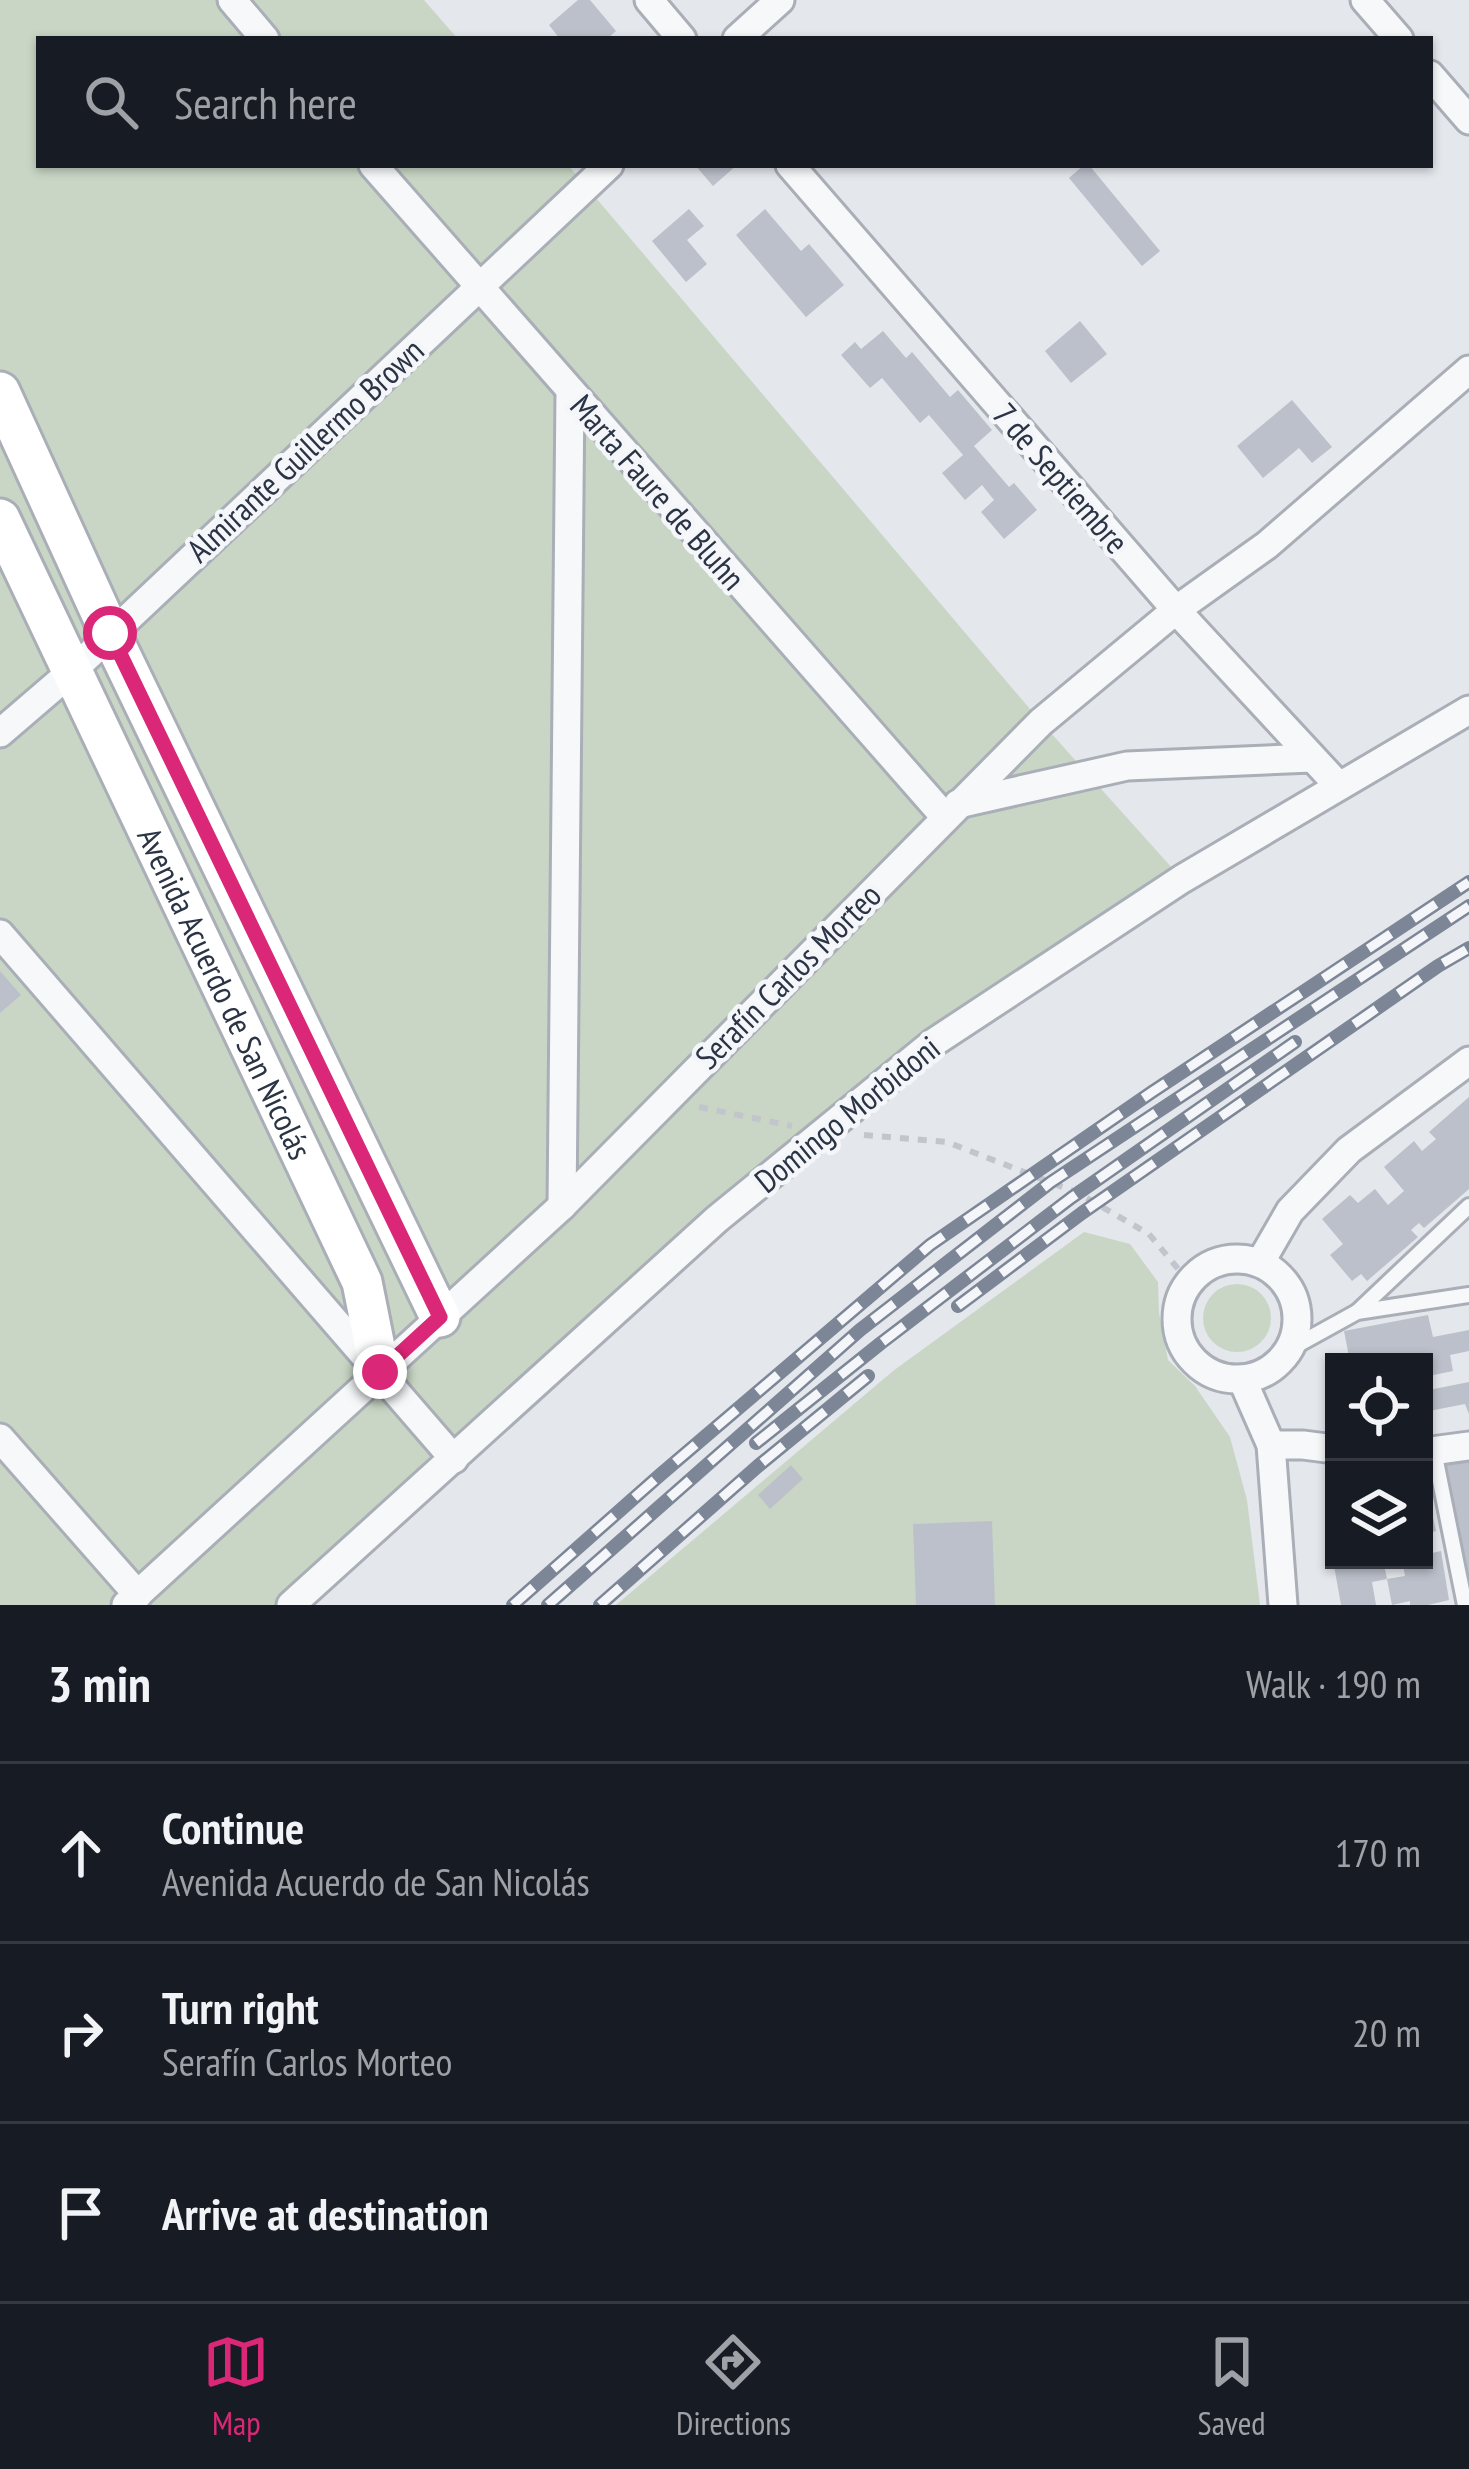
<!DOCTYPE html>
<html lang="en">
<head>
<meta charset="utf-8">
<style>
  body { margin:0; font-family:"PT Sans Narrow",sans-serif; background:#20242c; color:#f1f3f6 }
  .controls { position:absolute; right:36px; bottom:36px; display:grid; overflow:hidden; border-radius:0px; box-shadow:0 3px 9px #0004 }
  .controls button { width:108px; height:108px; display:grid; place-items:center; padding:0; border:0; border-bottom:3px solid #363941; background:#171b24; color:#f1f3f6; font:60px sans-serif }
  .stop { position:absolute; width:36px; height:36px; margin:-27px; border:9px solid #db2777; border-radius:50%; background:#fff }
  .stop.end { background:#db2777; border-color:#fff; box-shadow:0 3px 12px #0008 }
  .list { margin:0; padding:0; list-style:none }
  h2 { display:flex; justify-content:space-between; align-items:center; height:156px; margin:0; padding:0 48px; font-size:51px }
  h2 small { font-size:39px; font-weight:400; color:#9ea1a6 }
  .list li { display:grid; grid-template-columns:78px 1fr auto; gap:36px; align-items:center; box-sizing:border-box; height:180px; padding:0 48px; border-top:3px solid #363941 }
  .list b { display:block; font-size:45px; white-space:nowrap }
  .list p { margin:0; font-size:39px; white-space:nowrap; color:#9ea1a6 }
  .list em { font-size:39px; font-style:normal; color:#9ea1a6 }
  .icon { flex:none; width:66px; height:66px; fill:none; stroke:currentColor; stroke-width:2; stroke-linecap:round; stroke-linejoin:round }
  .map { position:relative; flex:none; width:1469px; height:1605px; overflow:hidden }
  .search { position:absolute; background:#171b24; box-shadow:0 3px 9px #0004; left:36px; right:36px; top:36px; height:132px; display:flex; align-items:center; gap:30px; box-sizing:border-box; padding:0 42px; border-radius:0px; color:#9ea1a6; font-size:45px }
  .sheet { height:696px; background:#171b24 }
  nav { display:flex; justify-content:space-around; align-items:center; box-sizing:border-box; height:168px; border-top:3px solid #363941; background:#171b24; font-size:33px; color:#9ea1a6 }
  nav a { display:grid; justify-items:center; gap:6px }
  nav .on { color:#db2777 }
  .map>svg:first-child { display:block }
  .green { fill:#c9d6c5 }
  .building { fill:#bbc0ca }
  .lines { fill:none; stroke-linecap:round; stroke-linejoin:round }
  .lane-casing { stroke:#a9aeb7; stroke-width:20 }
  .street-casing { stroke:#a9aeb7; stroke-width:33 }
  .secondary-casing { stroke:#a9aeb7; stroke-width:45 }
  .path { stroke:#c2c5cb; stroke-width:6; stroke-dasharray:9 9; stroke-linecap:butt }
  .lane { stroke:#f7f8fa; stroke-width:14 }
  .street { stroke:#f7f8fa; stroke-width:27 }
  .secondary { stroke:#fff; stroke-width:39 }
  .rail-casing { stroke:#7d8696; stroke-width:14 }
  .rail { stroke:#f4f6f9; stroke-width:9; stroke-dasharray:27; stroke-linecap:butt }
  .route { stroke:#db2777; stroke-width:15 }
  .labels { text-anchor:middle; stroke-width:9; stroke-linejoin:round; paint-order:stroke }
  .street-label { font-size:33px; fill:#2b3445; stroke:#f4f6f9 }
</style>
</head>
<body>
<div class="map">
<svg width="1469" height="1605" viewBox="0 0 1469 1605">
  <rect width="100%" height="100%" fill="#e4e7ec"/>
  <g class="green">
    <polygon points="0,0 424,0 458,39 39,39 39,165 568,165 1041,722 1182,879 933,1043 291,1605 0,1605"/>
    <polygon points="1084,1232 1130,1244 1158,1282 1159,1313 1168,1360 1195,1386 1230,1437 1247,1500 1260,1605 616,1605 893,1371"/>
    <circle cx="1237" cy="1318" r="34"/>
  </g>
  <g class="building">
    <polygon points="578,0 590,0 616,31 607,39 560,39 549,25"/>
    <polygon points="695,165 737,165 713,186"/>
    <polygon points="1084,165 1089,165 1160,251 1142,266 1069,178"/>
    <polygon points="689,209 704,226 687,240 707,264 686,282 652,241"/>
    <polygon points="765,209 801,251 809,244 844,285 806,317 736,235"/>
    <polygon points="1080,321 1107,354 1071,383 1045,351"/>
    <polygon points="883,331 906,358 912,352 950,397 958,390 992,430 974,446 1009,487 1014,483 1037,510 1004,539 981,512 994,500 982,485 965,500 942,473 963,455 929,415 920,423 882,378 870,388 841,355 855,342 861,349"/>
    <polygon points="1292,400 1332,447 1312,463 1299,448 1263,478 1237,446"/>
    <polygon points="0,971 21,995 0,1013"/>
    <polygon points="1469,1097 1469,1189 1424,1228 1419,1223 1411,1230 1418,1237 1367,1281 1361,1274 1352,1281 1330,1255 1343,1244 1322,1219 1350,1195 1358,1203 1375,1189 1388,1205 1404,1191 1384,1167 1414,1141 1422,1151 1436,1139 1429,1132"/>
    <polygon points="1428,1315 1433,1337 1469,1330 1469,1351 1450,1355 1453,1371 1424,1377 1424,1362 1350,1362 1344,1331"/>
    <polygon points="1469,1382 1469,1414 1465,1404 1424,1412 1424,1391"/>
    <polygon points="1469,1460 1469,1574 1467,1574 1446,1465"/>
    <polygon points="791,1465 803,1479 770,1509 758,1495"/>
    <polygon points="1432,1513 1436,1531 1428,1533 1432,1553 1441,1551 1449,1600 1428,1605 1410,1605 1410,1601 1392,1605 1387,1579 1405,1576 1402,1560 1424,1560 1424,1515"/>
    <polygon points="992,1521 995,1605 916,1605 913,1524"/>
    <polygon points="1333,1560 1383,1560 1387,1579 1372,1582 1376,1605 1341,1605"/>
  </g>
  <g class="lines">
    <g class="lane-casing">
      <g id="lane">
        <polyline points="1357,1312 1469,1206"/>
        <polyline points="1290,1349 1357,1312 1469,1295"/>
        <polyline points="1434,1451 1465,1605"/>
      </g>
    </g>
    <g class="street-casing">
      <g id="street">
        <polyline points="232,0 265,39"/>
        <polyline points="649,0 682,39"/>
        <polyline points="1365,0 1399,39"/>
        <polyline points="737,39 780,0"/>
        <polyline points="1430,75 1469,120"/>
        <polyline points="373,165 945,817"/>
        <polyline points="790,165 1176,610 1338,785"/>
        <polyline points="0,733 71,672 609,165"/>
        <polyline points="958,804 1127,766 1312,758"/>
        <polyline points="0,934 454,1459"/>
        <polyline points="562,1206 570,392"/>
        <circle cx="1237" cy="1319" r="60"/>
        <polyline points="1260,1263 1290,1211 1349,1150 1469,1061"/>
        <polyline points="1242,1379 1271,1445 1283,1605"/>
        <polyline points="0,1438 138,1595"/>
        <polyline points="1271,1445 1303,1445 1334,1449"/>
        <polyline points="1424,1452 1469,1446"/>
        <polyline points="126,1605 562,1206 1041,722 1176,610 1267,545 1469,370"/>
        <polyline points="291,1605 717,1219 933,1043 1182,879 1469,710"/>
      </g>
    </g>
    <g class="secondary-casing">
      <g id="secondary">
        <polyline points="0,392 110,633 440,1317"/>
        <path id="s1" d="M0,519L362,1282L380,1372"/>
      </g>
    </g>
    <g class="path">
      <polyline points="699,1107 792,1126"/>
      <polyline points="864,1135 947,1142 1078,1193 1149,1234 1189,1282"/>
    </g>
    <use href="#lane" class="lane"/>
    <use href="#street" class="street"/>
    <use href="#secondary" class="secondary"/>
    <g class="rail-casing">
      <g id="rail">
        <polyline points="958,1306 1082,1213 1438,966 1469,948"/>
        <polyline points="756,1443 881,1343 1071,1198 1295,1042"/>
        <polyline points="513,1605 660,1475 930,1245 1152,1092 1469,882"/>
        <polyline points="548,1605 860,1330 1051,1182 1469,906"/>
        <polyline points="600,1605 758,1466 868,1376"/>
      </g>
    </g>
    <use href="#rail" class="rail"/>
  </g>
  <g class="lines">
    <polyline class="route" points="110,633 440,1317 380,1372"/>
  </g>
  <g class="labels">
    <g class="street-label">
      <text transform="translate(305 450) rotate(-43)" y="12">Almirante Guillermo Brown</text>
      <text transform="translate(1061 478) rotate(49)" y="12">7 de Septiembre</text>
      <text transform="translate(658 492) rotate(49)" y="12">Marta Faure de Bluhn</text>
      <text transform="translate(788 976) rotate(-45)" y="12">Serafín Carlos Morteo</text>
      <text dy="12" stroke="none"><textPath href="#s1" startOffset="525">Avenida Acuerdo de San Nicolás</textPath></text>
      <text transform="translate(847 1114) rotate(-39)" y="12">Domingo Morbidoni</text>
    </g>
  </g>
</svg>
<div class="controls">
<button><svg class="icon" aria-label="locate" viewBox="0 0 24 24"><circle cx="12" cy="12" r="6"/><path d="M12 2v4M12 18v4M2 12h4M18 12h4"/></svg></button>
<button><svg class="icon" aria-label="layers" viewBox="0 0 24 24"><path d="M12 4l9 5-9 5-9-5zM3 14l9 5 9-5"/></svg></button>
</div>
<div class="stop" style="left:110px;top:633px"></div>
<div class="stop end" style="left:380px;top:1372px"></div>
<div class="search"><svg class="icon" aria-label="search" viewBox="0 0 24 24"><circle cx="10" cy="10" r="6"/><path d="M15 15l6 6"/></svg>Search here</div>
</div>
<section class="sheet">
<h2>3 min<small>Walk · 190 m</small></h2>
<ul class="list">
<li><svg class="icon" aria-label="ahead" viewBox="0 0 24 24"><path d="M12 20V5M6 11l6-6 6 6"/></svg><div><b>Continue</b><p>Avenida Acuerdo de San Nicolás</p></div><em>170 m</em></li>
<li><svg class="icon" aria-label="right" viewBox="0 0 24 24"><path d="M7 20v-9h11M14 6l5 5-5 5"/></svg><div><b>Turn right</b><p>Serafín Carlos Morteo</p></div><em>20 m</em></li>
<li><svg class="icon" aria-label="arrive" viewBox="0 0 24 24"><path d="M6 21V4h12l-3 4 3 4H6"/></svg><div><b>Arrive at destination</b></div></li>
</ul>
</section>
<nav>
<a class="on"><svg class="icon" aria-label="map" viewBox="0 0 24 24"><path d="M3 6l6-2 6 2 6-2v14l-6 2-6-2-6 2zM9 4v14M15 6v14"/></svg>Map</a>
<a><svg class="icon" aria-label="directions" viewBox="0 0 24 24"><path d="M12 3l9 9-9 9-9-9zM9 14v-3h6M13 9l2 2-2 2"/></svg>Directions</a>
<a><svg class="icon" aria-label="saved" viewBox="0 0 24 24"><path d="M7 4h10v16l-5-4-5 4z"/></svg>Saved</a>
</nav>
</body>
</html>
